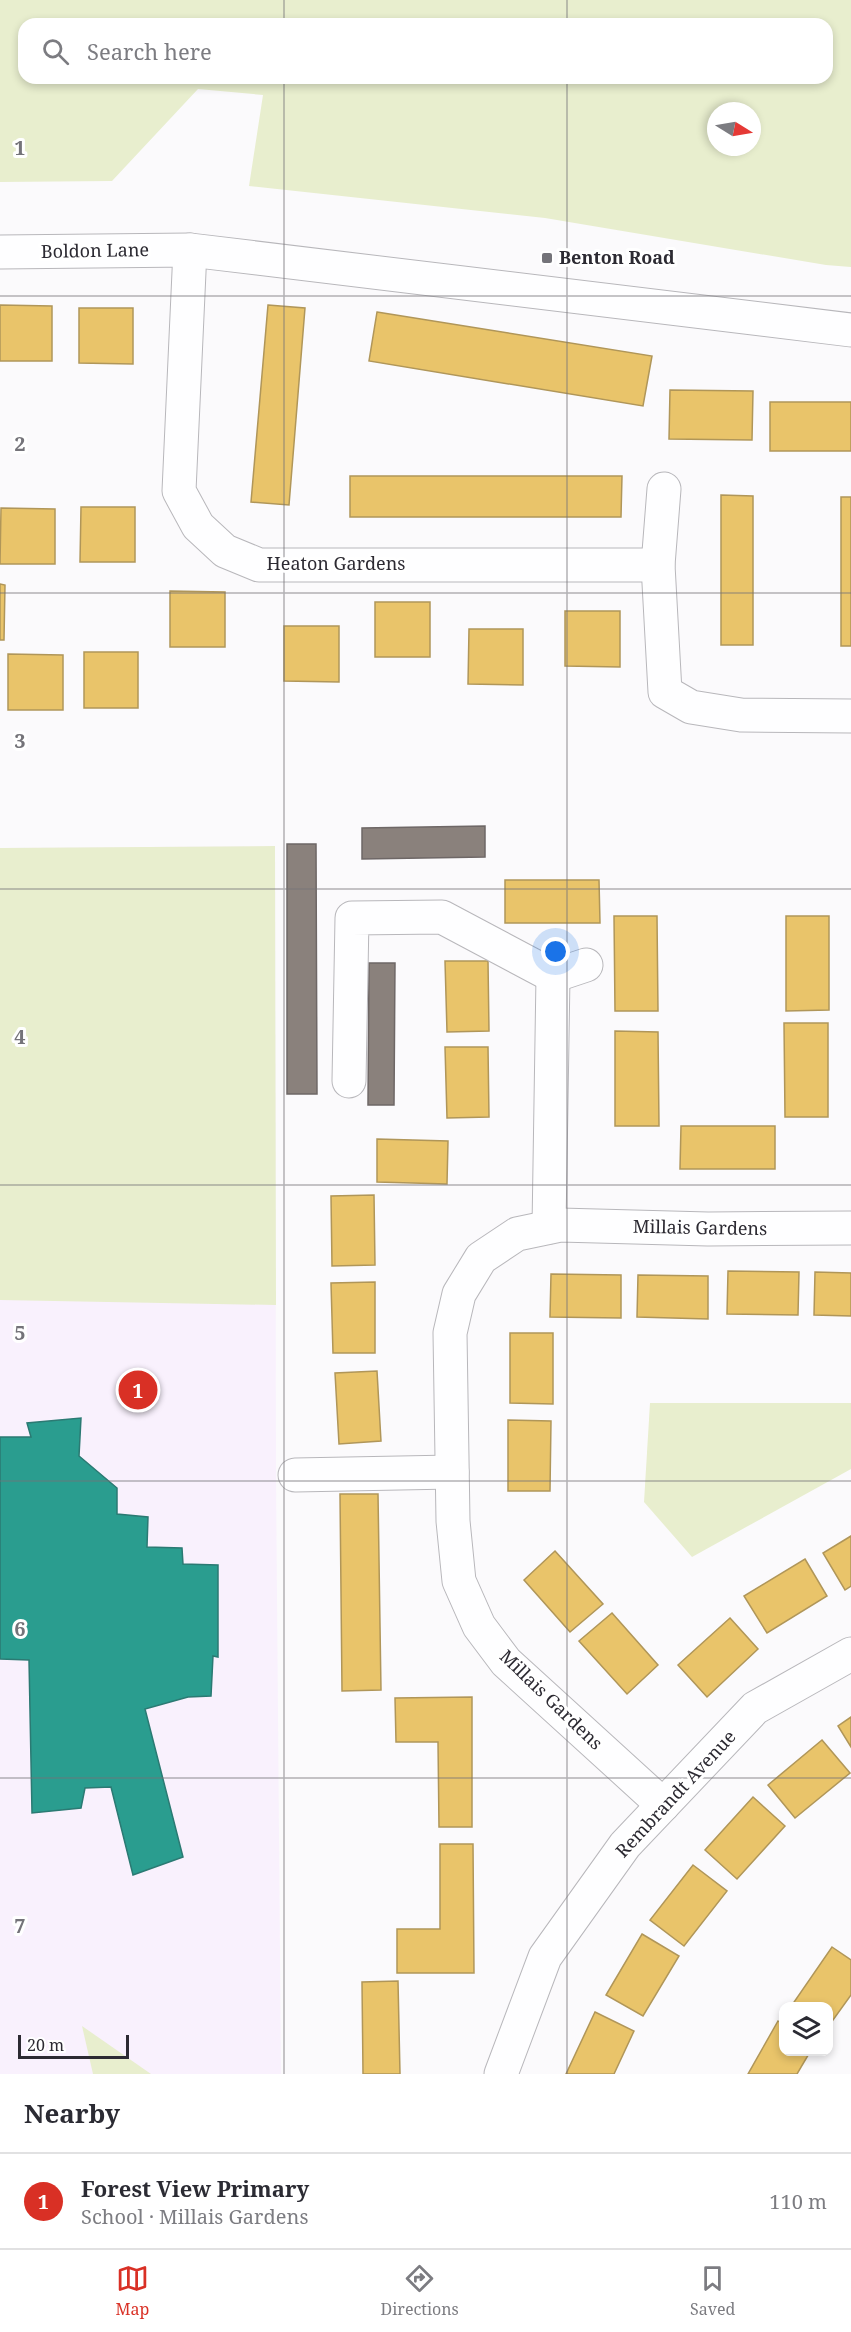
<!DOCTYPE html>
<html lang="en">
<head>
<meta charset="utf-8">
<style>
  body { margin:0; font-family:"Noto Serif",serif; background:#f2f2f3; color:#2b2b33 }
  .controls { position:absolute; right:18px; bottom:18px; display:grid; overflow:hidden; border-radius:12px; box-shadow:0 3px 9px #0003 }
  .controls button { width:54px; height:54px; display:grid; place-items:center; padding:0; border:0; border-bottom:2px solid #e1e1e2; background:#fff; color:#2b2b33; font:30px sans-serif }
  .compass { position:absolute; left:707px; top:102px; width:54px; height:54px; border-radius:50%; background:#fff; box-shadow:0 3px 9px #0003; rotate:101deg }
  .scale { position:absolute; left:18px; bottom:15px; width:111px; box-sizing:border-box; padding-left:6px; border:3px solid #2c2a32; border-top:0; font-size:16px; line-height:21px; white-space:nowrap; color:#2c2a32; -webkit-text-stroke:4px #fff; paint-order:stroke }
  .you { position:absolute; left:556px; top:952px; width:21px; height:21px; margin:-15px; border:4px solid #fff; border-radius:50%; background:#1a73e8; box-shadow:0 0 0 9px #1a73e833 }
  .badge { display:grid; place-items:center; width:39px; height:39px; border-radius:50%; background:#d93025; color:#fff; font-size:20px; font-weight:700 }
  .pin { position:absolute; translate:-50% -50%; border:3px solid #fff; box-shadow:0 2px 6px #0006 }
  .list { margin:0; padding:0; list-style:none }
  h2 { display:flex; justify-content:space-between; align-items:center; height:78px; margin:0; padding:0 24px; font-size:26px }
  h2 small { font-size:20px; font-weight:400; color:#7c7c81 }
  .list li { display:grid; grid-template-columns:39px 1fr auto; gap:18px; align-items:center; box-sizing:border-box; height:96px; padding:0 24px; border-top:2px solid #e1e1e2 }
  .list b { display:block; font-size:22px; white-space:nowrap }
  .list p { margin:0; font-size:20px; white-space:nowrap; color:#7c7c81 }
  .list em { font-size:20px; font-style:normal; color:#7c7c81 }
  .icon { flex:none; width:33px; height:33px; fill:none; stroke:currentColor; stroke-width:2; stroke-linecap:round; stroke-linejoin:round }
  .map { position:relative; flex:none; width:851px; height:2074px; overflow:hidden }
  .search { position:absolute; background:#fff; box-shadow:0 3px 9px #0003; left:18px; right:18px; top:18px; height:66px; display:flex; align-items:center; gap:15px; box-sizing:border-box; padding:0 21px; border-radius:18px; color:#7c7c81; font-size:22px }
  .sheet { height:174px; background:#fff }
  nav { display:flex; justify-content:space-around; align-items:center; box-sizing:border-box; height:84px; border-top:2px solid #e1e1e2; background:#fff; font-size:16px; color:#7c7c81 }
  nav a { display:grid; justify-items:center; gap:3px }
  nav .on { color:#d93025 }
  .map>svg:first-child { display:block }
  .education { fill:#f9f1fd }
  .green { fill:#e8eece; fill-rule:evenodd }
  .homes { fill:#e9c46a; stroke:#b09659; stroke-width:1.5 }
  .schools { fill:#2a9d8f; stroke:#2b7a73; stroke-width:1.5 }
  .industry { fill:#8a817c; stroke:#6e6766; stroke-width:1.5 }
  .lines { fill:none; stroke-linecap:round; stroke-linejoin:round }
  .minor-casing { stroke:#b8b7bb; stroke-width:35 }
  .major-casing { stroke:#b8b7bb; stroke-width:35 }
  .minor { stroke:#fefeff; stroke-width:33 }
  .major { stroke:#fefeff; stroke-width:33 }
  .grid { fill:none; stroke:#747379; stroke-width:1.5; stroke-opacity:0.55 }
  .poi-dot { fill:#747379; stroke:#fff; stroke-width:2 }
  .labels { text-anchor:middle; stroke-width:6; stroke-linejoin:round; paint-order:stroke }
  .street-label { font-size:18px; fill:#2c2a32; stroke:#fff }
  .poi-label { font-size:18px; font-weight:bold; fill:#2c2a32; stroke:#fff; text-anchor:start }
  .grid-label { font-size:20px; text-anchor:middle; font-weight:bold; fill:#747379; stroke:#fff; stroke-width:6; stroke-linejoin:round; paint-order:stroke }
</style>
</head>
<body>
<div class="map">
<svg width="851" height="2074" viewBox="0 0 851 2074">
  <rect width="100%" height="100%" fill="#fbfafc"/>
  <polygon class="education" points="275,846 276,1476 281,2074 0,2074 0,848"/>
  <g class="green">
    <path d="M0,0H851V267L826,265L545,218L249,186L263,95L198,89L112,181L0,182ZM24,24H827V78H24ZM716,111H752V147H716Z"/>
    <polygon points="275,846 276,1305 0,1300 0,848"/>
    <polygon points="650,1403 851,1403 851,1469 692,1557 644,1502"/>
    <polygon points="82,2026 151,2074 93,2074"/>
  </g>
  <g class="homes">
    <polygon points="0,305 52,306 52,361 0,361"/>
    <polygon points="268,305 305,308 289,505 251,502"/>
    <polygon points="79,308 133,308 133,364 79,363"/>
    <polygon points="377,312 652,356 643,406 369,361"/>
    <polygon points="670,390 753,391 752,440 669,439"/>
    <rect x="770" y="402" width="81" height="49"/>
    <polygon points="350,476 622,476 621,517 350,517"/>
    <polygon points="721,495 753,496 753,645 721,645"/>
    <rect x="841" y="497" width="10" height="149"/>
    <polygon points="81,507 135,507 135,562 80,562"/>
    <polygon points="1,508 55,509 55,564 0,564"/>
    <polygon points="0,584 5,585 4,640 0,640"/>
    <polygon points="170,591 225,592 225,647 170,647"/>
    <rect x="375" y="602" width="55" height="55"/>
    <polygon points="565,611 620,611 620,667 565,666"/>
    <polygon points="284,626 339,626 339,682 284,681"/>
    <polygon points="469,629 523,629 523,685 468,684"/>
    <rect x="84" y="652" width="54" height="56"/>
    <polygon points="8,654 63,655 63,710 8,710"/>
    <polygon points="505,880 599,880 600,923 505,923"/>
    <polygon points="614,916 657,916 658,1011 615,1011"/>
    <polygon points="786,916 829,916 829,1010 786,1011"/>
    <polygon points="445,961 488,961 489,1031 447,1032"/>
    <polygon points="784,1023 828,1023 828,1117 785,1117"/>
    <polygon points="615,1031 658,1032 659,1126 615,1126"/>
    <polygon points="445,1047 488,1047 489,1117 447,1118"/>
    <polygon points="681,1126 775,1126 775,1169 680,1169"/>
    <polygon points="377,1139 448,1141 447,1184 377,1182"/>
    <polygon points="374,1195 375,1265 332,1266 331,1196"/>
    <polygon points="728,1271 799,1272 798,1315 727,1314"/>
    <polygon points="815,1272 851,1273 851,1316 814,1315"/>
    <polygon points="551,1274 621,1275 621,1318 550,1317"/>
    <polygon points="638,1275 708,1276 708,1319 637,1317"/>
    <polygon points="375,1282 375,1353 333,1353 331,1283"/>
    <polygon points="510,1333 553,1333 553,1404 510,1403"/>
    <polygon points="377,1371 381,1441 339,1444 335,1373"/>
    <polygon points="508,1420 551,1421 550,1491 508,1491"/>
    <polygon points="340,1494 378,1494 381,1690 342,1691"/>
    <polygon points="851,1536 851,1586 845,1590 823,1553"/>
    <polygon points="555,1551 603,1604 570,1632 524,1580"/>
    <polygon points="805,1559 827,1596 767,1633 744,1596"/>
    <polygon points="612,1613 658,1665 627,1694 579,1641"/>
    <polygon points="730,1618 758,1649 707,1697 678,1665"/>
    <polygon points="472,1697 472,1827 439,1827 438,1742 396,1742 395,1698"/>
    <polygon points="851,1717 851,1747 838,1726"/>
    <polygon points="822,1740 850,1773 795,1818 768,1785"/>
    <polygon points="753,1797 785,1826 737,1879 705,1850"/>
    <polygon points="440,1844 473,1844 474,1973 397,1973 397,1929 440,1929"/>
    <polygon points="693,1865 727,1891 684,1946 650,1920"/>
    <polygon points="642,1934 679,1956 643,2016 606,1995"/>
    <polygon points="832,1947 851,1960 851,1995 828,2027 828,2006 792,2005"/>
    <polygon points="398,1981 400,2074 363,2074 362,1982"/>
    <polygon points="595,2012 634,2031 614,2074 566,2074"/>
    <polygon points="778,2021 784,2025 784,2052 810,2052 797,2074 748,2074"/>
  </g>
  <polygon class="schools" points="81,1418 79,1456 117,1488 117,1514 148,1517 147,1547 182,1548 183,1564 218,1565 218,1657 213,1656 211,1696 188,1697 145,1709 183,1857 133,1875 111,1787 85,1788 81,1808 32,1813 29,1660 0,1659 0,1437 31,1437 27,1423"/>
  <g class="industry">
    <polygon points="485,826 485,857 362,859 362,828"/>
    <polygon points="287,844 316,844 317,1094 287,1094"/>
    <polygon points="369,963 395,963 394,1105 368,1105"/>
  </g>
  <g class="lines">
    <g class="minor-casing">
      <g id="minor">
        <polyline points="190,250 179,491 198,526 225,551 259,565 658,565"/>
        <polyline points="664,489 658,565 665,692 691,707 741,715 851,716"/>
        <polyline points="349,1081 352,918 442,917 553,976 586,965"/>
        <polyline points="549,1227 553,976"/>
        <polyline points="295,1475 452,1472"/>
        <polyline points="663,1805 506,1662 479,1626 459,1581 453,1521 450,1333 459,1294 481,1258 517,1234 560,1225 708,1229 851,1228"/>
        <polyline points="501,2074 545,1957 625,1845 755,1708 851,1654"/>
      </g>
    </g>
    <g class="major-casing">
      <polyline id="major" points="0,252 190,250 851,330"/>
    </g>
    <use href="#minor" class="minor"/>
    <use href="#major" class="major"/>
  </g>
  <path class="grid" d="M284,0V24M567,0V24M284,78V2074M567,78V2074M0,296H851M0,593H851M0,889H851M0,1185H851M0,1481H851M0,1778H851"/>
  <rect class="poi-dot" x="541" y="252" width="12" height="12" rx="3"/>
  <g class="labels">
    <g class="street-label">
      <text transform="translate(95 251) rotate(-1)" y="6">Boldon Lane</text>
      <text x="336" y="570">Heaton Gardens</text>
      <text transform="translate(700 1228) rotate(1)" y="6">Millais Gardens</text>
      <text transform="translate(551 1700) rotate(44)" y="6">Millais Gardens</text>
      <text transform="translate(676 1794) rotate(-47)" y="6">Rembrandt Avenue</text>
    </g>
    <g class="poi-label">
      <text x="559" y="264">Benton Road</text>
    </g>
  </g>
  <g class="grid-label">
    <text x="20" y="155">1</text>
    <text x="20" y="451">2</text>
    <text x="20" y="748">3</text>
    <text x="20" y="1044">4</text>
    <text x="20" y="1340">5</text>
    <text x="20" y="1636">6</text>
    <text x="20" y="1933">7</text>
  </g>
</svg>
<div class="controls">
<button><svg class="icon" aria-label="layers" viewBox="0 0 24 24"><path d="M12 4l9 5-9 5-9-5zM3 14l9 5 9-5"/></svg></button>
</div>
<svg class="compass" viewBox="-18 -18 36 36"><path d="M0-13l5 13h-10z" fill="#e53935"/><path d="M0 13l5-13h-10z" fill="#7c7c81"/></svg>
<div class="scale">20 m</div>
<div class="you"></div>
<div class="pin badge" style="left:138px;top:1390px">1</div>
<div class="search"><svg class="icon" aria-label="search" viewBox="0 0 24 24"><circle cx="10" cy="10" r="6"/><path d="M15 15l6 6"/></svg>Search here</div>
</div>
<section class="sheet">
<h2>Nearby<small></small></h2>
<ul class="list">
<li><span class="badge">1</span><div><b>Forest View Primary</b><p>School · Millais Gardens</p></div><em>110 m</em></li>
</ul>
</section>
<nav>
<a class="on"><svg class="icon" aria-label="map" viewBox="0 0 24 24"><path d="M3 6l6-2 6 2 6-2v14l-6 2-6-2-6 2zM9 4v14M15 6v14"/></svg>Map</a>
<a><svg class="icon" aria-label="directions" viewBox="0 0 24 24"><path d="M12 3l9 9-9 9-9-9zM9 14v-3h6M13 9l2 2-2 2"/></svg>Directions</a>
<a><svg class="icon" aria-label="saved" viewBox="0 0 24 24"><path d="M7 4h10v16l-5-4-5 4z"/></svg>Saved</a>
</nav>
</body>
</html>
